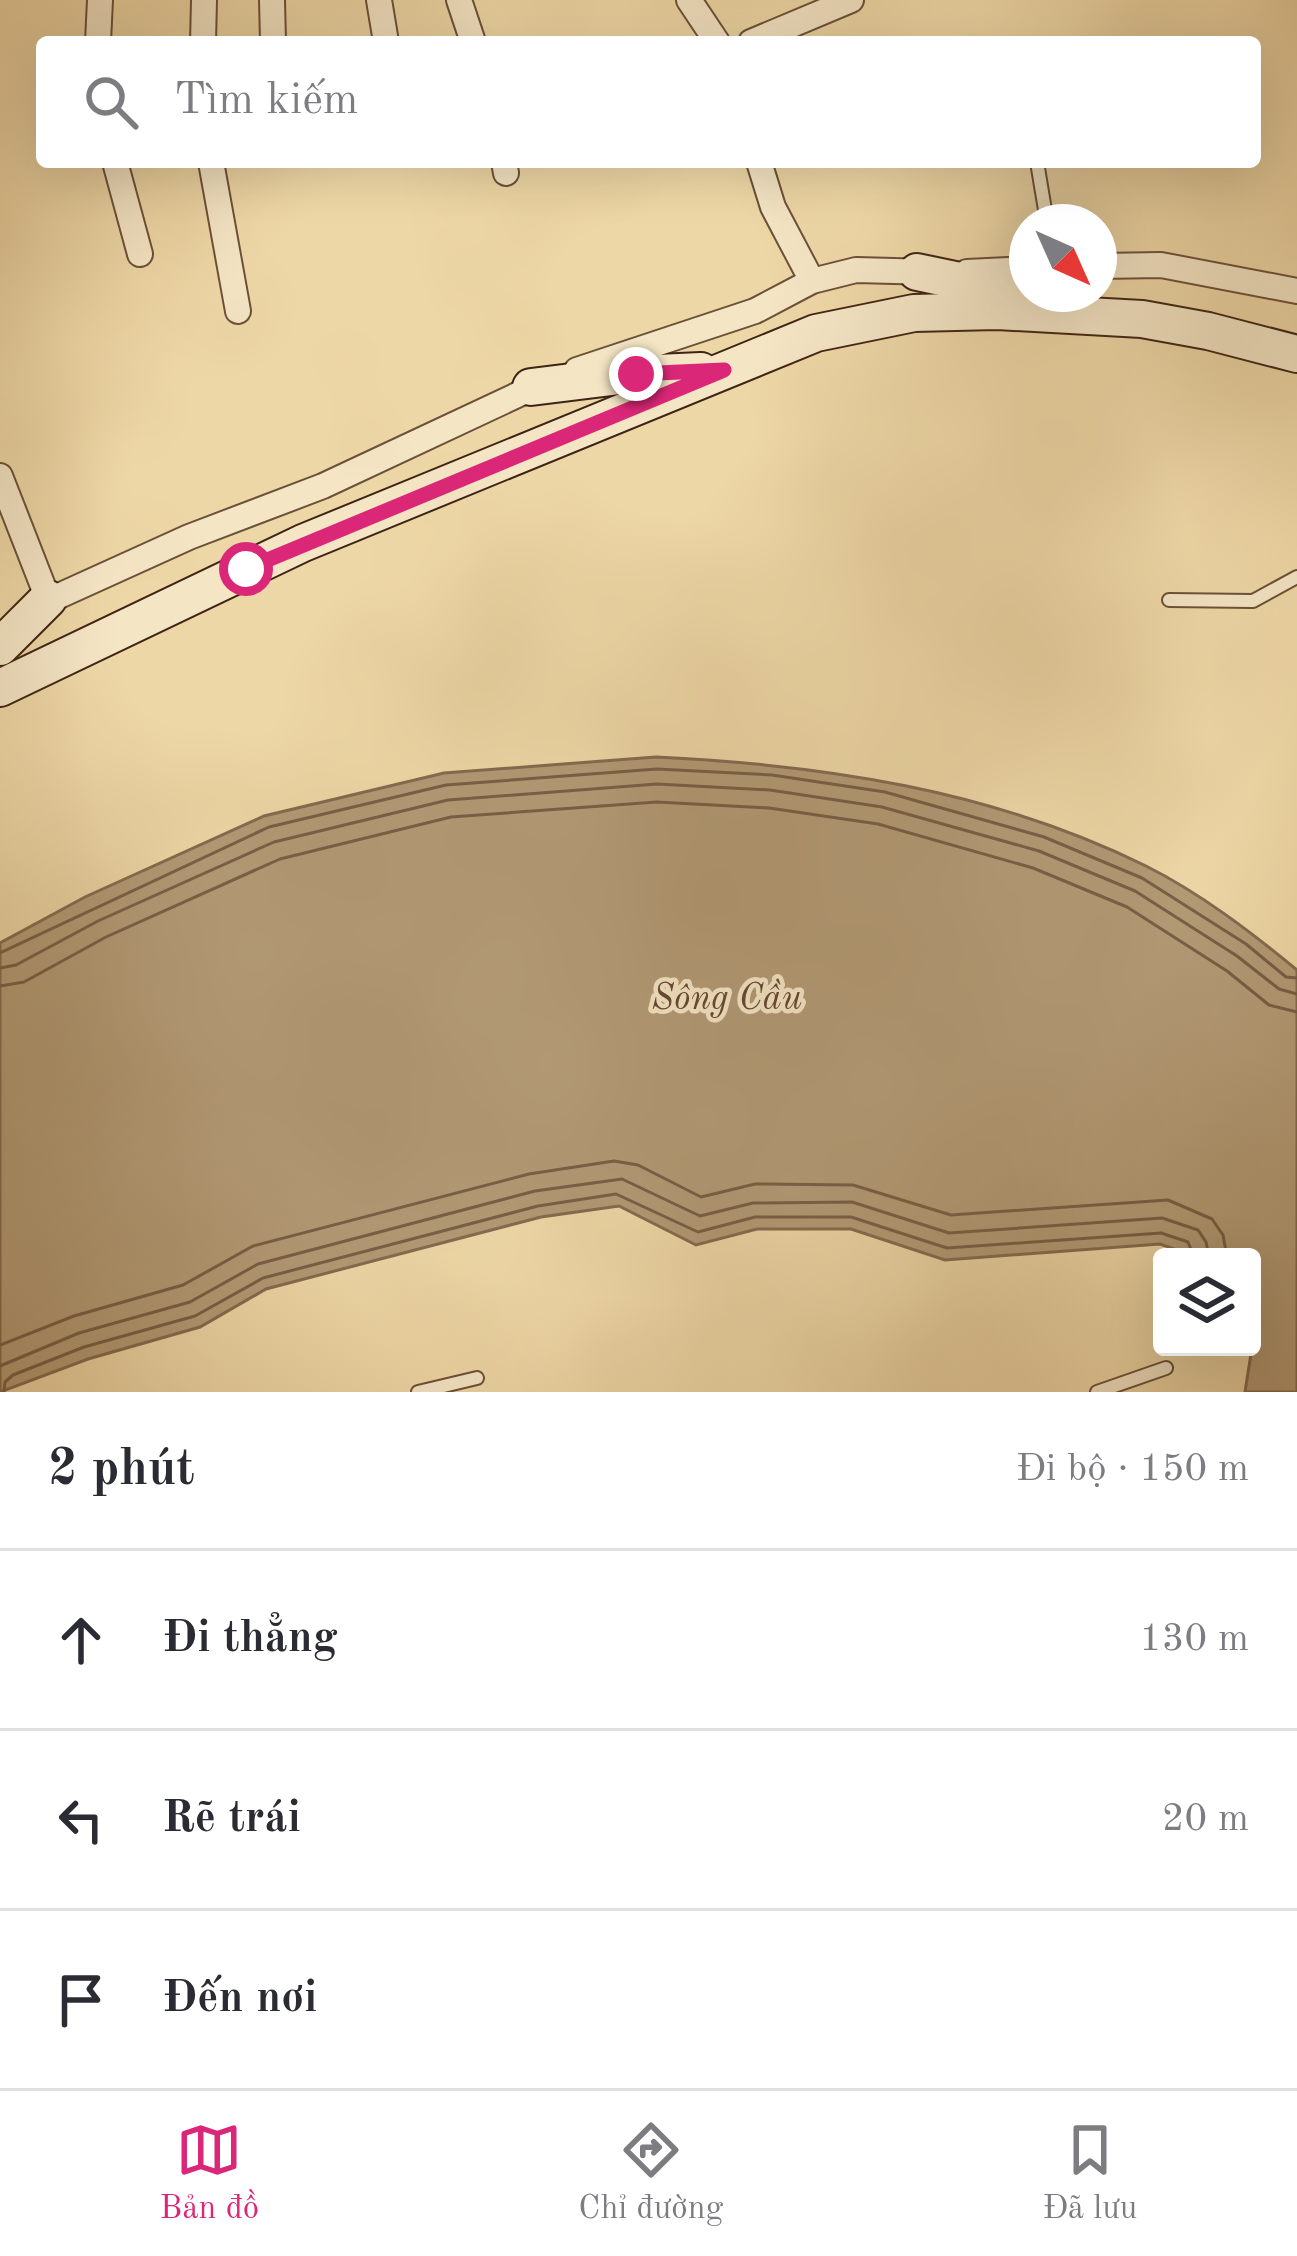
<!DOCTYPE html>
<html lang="vi">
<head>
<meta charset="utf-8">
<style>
  body { margin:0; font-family:"Old Standard TT",serif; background:#f2f2f3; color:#2b2b33 }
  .controls { position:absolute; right:36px; bottom:36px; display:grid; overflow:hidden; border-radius:12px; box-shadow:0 12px 48px #0002 }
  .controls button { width:108px; height:108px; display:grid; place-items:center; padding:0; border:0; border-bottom:3px solid #e1e1e2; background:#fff; color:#2b2b33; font:60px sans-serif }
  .compass { position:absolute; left:1009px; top:204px; width:108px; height:108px; border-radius:50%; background:#fff; box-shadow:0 12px 48px #0002; rotate:135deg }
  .stop { position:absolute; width:36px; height:36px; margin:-27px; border:9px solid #db2777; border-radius:50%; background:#fff }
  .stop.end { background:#db2777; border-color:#fff; box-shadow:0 3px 12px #0008 }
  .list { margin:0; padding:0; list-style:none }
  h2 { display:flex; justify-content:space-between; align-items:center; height:156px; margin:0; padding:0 48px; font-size:51px }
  h2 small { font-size:39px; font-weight:400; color:#7c7c81 }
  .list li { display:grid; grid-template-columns:78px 1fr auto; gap:36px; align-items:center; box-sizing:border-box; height:180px; padding:0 48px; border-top:3px solid #e1e1e2 }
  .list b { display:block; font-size:45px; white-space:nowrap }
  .list em { font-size:39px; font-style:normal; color:#7c7c81 }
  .icon { flex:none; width:66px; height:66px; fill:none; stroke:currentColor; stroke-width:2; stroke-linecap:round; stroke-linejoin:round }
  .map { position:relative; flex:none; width:1297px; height:1392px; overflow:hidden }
  .search { position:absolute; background:#fff; box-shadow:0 12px 48px #0002; left:36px; right:36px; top:36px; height:132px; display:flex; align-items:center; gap:30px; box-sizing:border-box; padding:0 42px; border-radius:12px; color:#7c7c81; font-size:45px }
  .sheet { height:696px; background:#fff }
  nav { display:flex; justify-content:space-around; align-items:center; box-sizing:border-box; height:168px; border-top:3px solid #e1e1e2; background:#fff; font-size:33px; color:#7c7c81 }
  nav a { display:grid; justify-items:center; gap:6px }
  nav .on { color:#db2777 }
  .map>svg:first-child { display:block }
  .water { fill:#b29a75; stroke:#846b4f; stroke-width:3 }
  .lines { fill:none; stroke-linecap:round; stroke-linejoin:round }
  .shore { stroke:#785f45; stroke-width:3 }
  .service-casing { stroke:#6b5139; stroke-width:16 }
  .minor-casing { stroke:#6b5139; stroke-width:28 }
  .secondary-casing { stroke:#3f2415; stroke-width:40 }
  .service { stroke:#f4e5c5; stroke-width:12 }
  .minor { stroke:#f4e5c5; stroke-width:24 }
  .secondary { stroke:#f4e5c5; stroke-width:36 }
  .route { stroke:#db2777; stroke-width:15 }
  .labels { text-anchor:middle; stroke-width:9; stroke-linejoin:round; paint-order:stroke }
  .water-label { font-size:36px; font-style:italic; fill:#624732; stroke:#f4e5c5 }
</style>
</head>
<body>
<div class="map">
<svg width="1297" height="1392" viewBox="0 0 1297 1392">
  <rect width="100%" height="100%" fill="#eed7a6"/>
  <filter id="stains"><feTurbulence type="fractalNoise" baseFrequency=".00167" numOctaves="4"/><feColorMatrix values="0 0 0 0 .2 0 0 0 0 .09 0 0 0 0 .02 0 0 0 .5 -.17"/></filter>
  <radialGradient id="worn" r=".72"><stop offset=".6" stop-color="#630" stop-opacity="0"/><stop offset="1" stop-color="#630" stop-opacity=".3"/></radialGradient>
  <path class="water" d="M656,757C825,765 992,790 1146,866C1200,893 1251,932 1297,970V1392H1245L1255,1328L1252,1257H1197L1160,1244L945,1260L851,1229H757L696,1245L619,1206L541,1217L266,1289L200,1327L88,1359L0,1392V943L85,897L264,816L444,773Z"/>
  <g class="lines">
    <g class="shore">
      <polyline points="0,953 269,827 446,785 657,769 772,775 885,792 1044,837 1142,878 1246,944 1286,977 1297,978"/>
      <polyline points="0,968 16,965 98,921 274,842 448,800 657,784 770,790 882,807 1039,851 1135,891 1237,956 1279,989 1297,994"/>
      <polyline points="0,986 24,982 106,937 280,859 451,817 657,802 769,808 878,824 1033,868 1127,907 1227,971 1269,1005 1297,1012"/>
      <polyline points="0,1345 74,1316 183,1285 253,1246 529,1174 614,1161 638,1165 701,1197 755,1184 853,1185 951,1215 1168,1200 1212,1219 1223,1235 1227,1257"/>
      <polyline points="0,1366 79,1333 190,1302 258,1264 535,1191 622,1179 700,1216 753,1203 852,1202 949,1233 1162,1218 1198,1230 1206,1242 1209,1257"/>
      <polyline points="4,1392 5,1382 13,1375 84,1347 195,1316 263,1278 538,1206 616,1194 698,1232 755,1217 851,1217 947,1248 1161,1233 1188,1242 1194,1257"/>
    </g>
    <g class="service-casing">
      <g id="service">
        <polyline points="1037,162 1047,222"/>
        <polyline points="1169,600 1253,601 1297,577"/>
        <polyline points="418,1392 477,1378"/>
        <polyline points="1097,1392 1166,1368"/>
      </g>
    </g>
    <g class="minor-casing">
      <g id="minor">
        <polyline points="272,0 273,42"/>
        <polyline points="379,0 386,42"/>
        <polyline points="459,0 473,42"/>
        <polyline points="689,0 717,42"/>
        <polyline points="98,42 100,0"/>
        <polyline points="203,42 204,0"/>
        <polyline points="751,42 851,0"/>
        <polyline points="115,162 140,254"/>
        <polyline points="211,162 238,311"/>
        <polyline points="504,162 506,173"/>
        <polyline points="759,162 773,207 812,281"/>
        <polyline points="1099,266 1161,265 1297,291"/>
        <polyline points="967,272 1027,269"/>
        <polyline points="577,370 755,311 812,281 856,270 932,272"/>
        <polyline points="0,476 48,599"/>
        <polyline points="39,605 189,537 323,486 545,382"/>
      </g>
    </g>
    <g class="secondary-casing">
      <g id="secondary">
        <polyline points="917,272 1031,296"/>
        <polyline points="531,387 636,374 701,371"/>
        <polyline points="0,647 48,599"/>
        <polyline points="0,688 303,543 816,333 914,313 997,311 1142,319 1208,331 1297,354"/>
      </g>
    </g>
    <use href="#service" class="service"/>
    <use href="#minor" class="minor"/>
    <use href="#secondary" class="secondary"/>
  </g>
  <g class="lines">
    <polyline class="route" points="246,569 724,370 636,374"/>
  </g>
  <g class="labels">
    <g class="water-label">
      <text x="727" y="1009">Sông Cầu</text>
    </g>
  </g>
  <rect width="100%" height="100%" filter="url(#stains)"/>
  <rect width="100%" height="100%" fill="url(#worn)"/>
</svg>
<div class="controls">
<button><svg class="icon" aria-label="layers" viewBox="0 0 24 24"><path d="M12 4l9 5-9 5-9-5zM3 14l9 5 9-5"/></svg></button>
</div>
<svg class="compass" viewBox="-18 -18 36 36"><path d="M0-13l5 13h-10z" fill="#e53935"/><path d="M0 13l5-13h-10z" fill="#7c7c81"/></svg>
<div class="stop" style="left:246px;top:569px"></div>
<div class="stop end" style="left:636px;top:374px"></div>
<div class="search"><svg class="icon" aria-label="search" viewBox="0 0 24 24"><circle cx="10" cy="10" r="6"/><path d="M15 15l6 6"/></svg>Tìm kiếm</div>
</div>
<section class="sheet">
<h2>2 phút<small>Đi bộ · 150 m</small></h2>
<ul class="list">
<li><svg class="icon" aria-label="ahead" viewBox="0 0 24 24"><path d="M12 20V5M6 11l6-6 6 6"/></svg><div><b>Đi thẳng</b></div><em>130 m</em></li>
<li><svg class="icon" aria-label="left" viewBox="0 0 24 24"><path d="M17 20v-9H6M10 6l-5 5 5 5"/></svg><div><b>Rẽ trái</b></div><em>20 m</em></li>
<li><svg class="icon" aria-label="arrive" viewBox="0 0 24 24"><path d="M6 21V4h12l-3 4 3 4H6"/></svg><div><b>Đến nơi</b></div></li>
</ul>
</section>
<nav>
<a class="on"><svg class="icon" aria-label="map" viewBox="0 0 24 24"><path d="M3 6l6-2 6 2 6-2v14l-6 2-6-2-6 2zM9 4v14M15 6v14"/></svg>Bản đồ</a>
<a><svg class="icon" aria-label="directions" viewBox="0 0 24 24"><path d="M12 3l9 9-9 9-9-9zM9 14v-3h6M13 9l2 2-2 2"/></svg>Chỉ đường</a>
<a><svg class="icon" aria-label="saved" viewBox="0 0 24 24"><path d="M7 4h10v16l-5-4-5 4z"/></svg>Đã lưu</a>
</nav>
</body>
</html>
